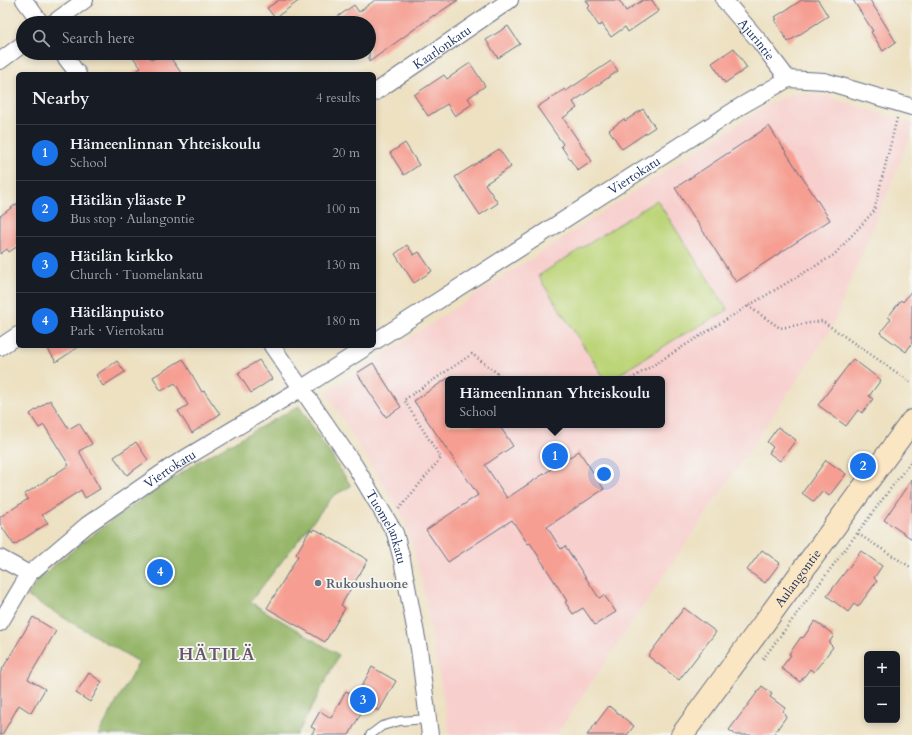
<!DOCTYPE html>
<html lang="en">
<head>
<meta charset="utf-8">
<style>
  body { margin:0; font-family:Cardo,serif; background:#20242c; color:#f1f3f6 }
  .controls { position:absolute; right:12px; bottom:12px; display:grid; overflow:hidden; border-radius:6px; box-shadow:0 2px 6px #0003 }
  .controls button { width:36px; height:36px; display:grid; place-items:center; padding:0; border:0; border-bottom:1px solid #363941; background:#171b24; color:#f1f3f6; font:20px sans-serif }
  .you { position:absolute; left:604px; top:474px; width:14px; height:14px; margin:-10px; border:3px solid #fff; border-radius:50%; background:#1a73e8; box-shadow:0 0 0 6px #1a73e833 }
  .badge { display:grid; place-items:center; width:26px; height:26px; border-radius:50%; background:#1a73e8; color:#fff; font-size:13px; font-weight:700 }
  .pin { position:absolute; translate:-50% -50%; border:2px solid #fff; box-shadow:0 1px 4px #0006 }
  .popup { position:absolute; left:445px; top:376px; width:220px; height:52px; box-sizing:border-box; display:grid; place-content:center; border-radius:6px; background:#171b24; filter:drop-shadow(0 1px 3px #0005); font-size:13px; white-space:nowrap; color:#9ea1a6 }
  .popup b { font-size:15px; color:#f1f3f6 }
  .popup::after { content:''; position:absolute; left:50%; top:100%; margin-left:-8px; border:8px solid transparent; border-top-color:#171b24 }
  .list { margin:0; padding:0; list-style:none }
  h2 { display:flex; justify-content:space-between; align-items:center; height:52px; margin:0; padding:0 16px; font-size:17px }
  h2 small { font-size:13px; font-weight:400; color:#9ea1a6 }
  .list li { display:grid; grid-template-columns:26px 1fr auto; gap:12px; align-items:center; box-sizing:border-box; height:56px; padding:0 16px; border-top:1px solid #363941 }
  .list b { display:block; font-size:15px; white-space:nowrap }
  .list p { margin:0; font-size:13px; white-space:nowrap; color:#9ea1a6 }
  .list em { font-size:13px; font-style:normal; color:#9ea1a6 }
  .icon { flex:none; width:22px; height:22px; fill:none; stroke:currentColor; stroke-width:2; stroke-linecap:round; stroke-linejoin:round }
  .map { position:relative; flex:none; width:912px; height:735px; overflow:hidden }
  .search { position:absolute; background:#171b24; box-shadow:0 2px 6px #0003; left:16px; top:16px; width:360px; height:44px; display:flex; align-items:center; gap:10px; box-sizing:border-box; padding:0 14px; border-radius:22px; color:#9ea1a6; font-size:15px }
  .panel { position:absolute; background:#171b24; box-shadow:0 2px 6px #0003; left:16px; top:72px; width:360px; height:276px; border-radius:6px }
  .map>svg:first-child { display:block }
  .built { fill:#f7d0ce; fill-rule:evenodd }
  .green { fill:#bdd579; stroke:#6c826c }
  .forest { fill:#96b669; stroke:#587264 }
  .building { fill:#f69e92 }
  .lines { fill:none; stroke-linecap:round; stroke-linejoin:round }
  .service-casing { stroke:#646d81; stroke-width:10 }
  .minor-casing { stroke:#646d81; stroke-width:18 }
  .secondary-casing { stroke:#646d81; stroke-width:24 }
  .path { stroke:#646d81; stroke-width:2.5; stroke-dasharray:1 3; stroke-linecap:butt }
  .service { stroke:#fff; stroke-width:8 }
  .minor { stroke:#fff; stroke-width:16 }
  .secondary { stroke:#fbe6c4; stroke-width:22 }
  .worship-dot { fill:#6b7280; stroke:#f6f6f2; stroke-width:1.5 }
  .labels { text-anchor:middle; stroke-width:3.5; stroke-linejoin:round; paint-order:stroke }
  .street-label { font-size:13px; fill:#1b2f5e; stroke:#f6f6f2 }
  .worship-label { font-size:13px; font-weight:bold; fill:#5b616d; stroke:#f6f6f2; text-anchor:start }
  .district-label { font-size:17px; font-weight:bold; letter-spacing:1px; fill:#685670; stroke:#f6f6f2 }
</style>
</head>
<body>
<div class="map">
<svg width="912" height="735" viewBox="0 0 912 735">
  <rect width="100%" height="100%" fill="#f6f6f2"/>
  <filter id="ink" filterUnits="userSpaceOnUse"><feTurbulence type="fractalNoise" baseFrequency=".025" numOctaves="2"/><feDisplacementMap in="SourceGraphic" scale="8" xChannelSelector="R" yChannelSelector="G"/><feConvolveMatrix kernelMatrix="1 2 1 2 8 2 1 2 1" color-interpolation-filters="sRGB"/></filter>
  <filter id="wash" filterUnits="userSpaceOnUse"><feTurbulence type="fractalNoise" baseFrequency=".012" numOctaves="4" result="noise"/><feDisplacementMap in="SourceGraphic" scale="16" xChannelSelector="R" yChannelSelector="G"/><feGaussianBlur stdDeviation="0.9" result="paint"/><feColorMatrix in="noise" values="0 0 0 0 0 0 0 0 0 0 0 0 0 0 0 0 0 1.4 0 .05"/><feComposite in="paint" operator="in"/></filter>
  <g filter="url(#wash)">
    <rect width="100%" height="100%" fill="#ede1c2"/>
    <path class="built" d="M794,94L822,95L912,124V133L830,331L556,735H450L422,581L405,520L326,392L769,104ZM448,379H662V425H448Z"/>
    <polygon class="green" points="657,200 728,310 677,338 612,379 605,379 538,276"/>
    <polygon class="forest" points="299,406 351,486 333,496 250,602 339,655 297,735 98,735 139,662 27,596 38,580 56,564 114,518 199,461"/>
    <g id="blocks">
      <g class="building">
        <polygon points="279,0 300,0 275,18 267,8"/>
        <polygon points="375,0 458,0 434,16 434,15 369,62 369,23 329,23 354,5 359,12"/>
        <polygon points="586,0 619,0 626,11 643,0 652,0 659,11 628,32 625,27 611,37 602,24 599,26 587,8 590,6"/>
        <polygon points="802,0 818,0 828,16 788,42 775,20 777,19 775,17"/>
        <polygon points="853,0 870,0 896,42 883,51 871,32 873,31"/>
        <polygon points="508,26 520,44 498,58 486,40"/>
        <polygon points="734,48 747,68 725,83 712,63"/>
        <polygon points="130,53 147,53 152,60 162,53 167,53 182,74 132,74 141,68"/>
        <polygon points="611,61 618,71 573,102 577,108 563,118 592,161 578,171 561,146 563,144 537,107 565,89 566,91"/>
        <polygon points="470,63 485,86 468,98 472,104 455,116 447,104 428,116 414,95 444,75 447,79"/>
        <polygon points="643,109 655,127 622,149 609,130 624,119 625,121"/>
        <polygon points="769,126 830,220 736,282 675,188"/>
        <polygon points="405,143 419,165 404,175 390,153"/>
        <polygon points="499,149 511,167 485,184 498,203 480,215 455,177"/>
        <polygon points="18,203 18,246 9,252 7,249 0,254 0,216"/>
        <polygon points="407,245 414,255 419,252 432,271 414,283 395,254"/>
        <polygon points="912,290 912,343 906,352 880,333 891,319 888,317 901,300 903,302"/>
        <polygon points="46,346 80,346 56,362"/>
        <polygon points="183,359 202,392 204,391 220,414 192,433 178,411 188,405 175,383 161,391 153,377"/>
        <polygon points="853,359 881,380 869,396 873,399 862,413 858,410 846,426 818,405"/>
        <polygon points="259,360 272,379 251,393 238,373"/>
        <polygon points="117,361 125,372 103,386 96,375"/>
        <polygon points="373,363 401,407 386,417 357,373"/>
        <polygon points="448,378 448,425 499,425 513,446 485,465 507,498 579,451 604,489 547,527 561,549 565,546 599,598 604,595 616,612 595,625 583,608 573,614 565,602 567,601 530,543 528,544 512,520 448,562 426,530 478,495 414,401"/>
        <polygon points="50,400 69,429 79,423 92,444 79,451 100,489 85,498 81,490 42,515 48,523 14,545 0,524 0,517 28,499 25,494 69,465 44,425 39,428 30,414"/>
        <polygon points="778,427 796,440 780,461 769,453 773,447 767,442"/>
        <polygon points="136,442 148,460 127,475 114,457"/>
        <polygon points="826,460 846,474 829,496 823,491 814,502 802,493"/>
        <polygon points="912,479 912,539 884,520"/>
        <polygon points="315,529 368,560 341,605 345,608 325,642 267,608 298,556 296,554 310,530 313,532"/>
        <polygon points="762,550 780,563 765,583 747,570"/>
        <polygon points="861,551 882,566 874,578 877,581 858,607 854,604 848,612 827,596"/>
        <polygon points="684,608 716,632 679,680 648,656"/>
        <polygon points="33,617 56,631 28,679 45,689 31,713 19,705 2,735 0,735 0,673"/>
        <polygon points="815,621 834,635 829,643 833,647 814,672 810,669 800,682 781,668 791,655 789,654 801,637 803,638"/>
        <polygon points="372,667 396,681 379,711 366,704 349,735 311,735 315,729 311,727 320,711 331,718 346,691 356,697"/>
        <polygon points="89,673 102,682 90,702 76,693"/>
        <polygon points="762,686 772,694 770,697 785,708 783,711 786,717 773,735 736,735 729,730"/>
        <polygon points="609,706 634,726 627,735 587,735"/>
      </g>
    </g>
  </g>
  <g filter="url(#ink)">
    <use href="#blocks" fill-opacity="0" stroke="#646d81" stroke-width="1"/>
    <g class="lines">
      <g class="service-casing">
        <polyline id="service" points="370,735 382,726 400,721 428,719"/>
      </g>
      <g class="minor-casing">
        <g id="minor">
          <polyline points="24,0 41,23"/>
          <path id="s1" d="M724,0L760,42L788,79"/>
          <polyline points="53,23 85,0"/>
          <polyline points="62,53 78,74"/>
          <polyline points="0,61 23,44"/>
          <path id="s2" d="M374,93L510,0"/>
          <path id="s3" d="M374,342L741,106L788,79L824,81L912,107"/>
          <path id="s4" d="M272,346L355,466L395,533L402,560L419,649L430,735"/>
          <polyline points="0,347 18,335"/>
          <polyline points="0,558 29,574"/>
          <path id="s5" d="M0,623L29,574L87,525L172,466L302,388L368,346"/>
        </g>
      </g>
      <g class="secondary-casing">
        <g id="secondary">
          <path id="s6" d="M682,735L912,421"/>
        </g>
      </g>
      <g class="path">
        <polyline points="748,306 780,328 822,321 912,383"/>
        <polyline points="631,379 748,306 834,255 874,211 897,118"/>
        <polyline points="399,509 441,458 404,400 472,354 505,379"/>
        <polyline points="858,534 912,568"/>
        <polyline points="763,659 912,460"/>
      </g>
      <use href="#service" class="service"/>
      <use href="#minor" class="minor"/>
      <use href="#secondary" class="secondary"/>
    </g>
  </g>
  <circle class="worship-dot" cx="318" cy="583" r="4"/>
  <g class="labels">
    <g class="street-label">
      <text dy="5" stroke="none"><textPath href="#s1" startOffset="51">Ajurintie</textPath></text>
      <text dy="5" stroke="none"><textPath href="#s2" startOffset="82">Kaarlonkatu</textPath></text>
      <text dy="5" stroke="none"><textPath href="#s3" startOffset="309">Viertokatu</textPath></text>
      <text dy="5" stroke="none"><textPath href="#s5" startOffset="233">Viertokatu</textPath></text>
      <text dy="5" stroke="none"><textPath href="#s4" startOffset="215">Tuomelankatu</textPath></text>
      <text dy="5" stroke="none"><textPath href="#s6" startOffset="195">Aulangontie</textPath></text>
    </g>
    <g class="worship-label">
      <text x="326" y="588">Rukoushuone</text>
    </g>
    <g class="district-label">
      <text x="217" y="660">HÄTILÄ</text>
    </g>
  </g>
</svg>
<div class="controls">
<button>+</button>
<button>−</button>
</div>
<div class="you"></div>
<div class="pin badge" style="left:555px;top:456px">1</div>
<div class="popup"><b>Hämeenlinnan Yhteiskoulu</b>School</div>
<div class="pin badge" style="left:863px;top:466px">2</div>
<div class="pin badge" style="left:363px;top:700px">3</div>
<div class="pin badge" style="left:160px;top:572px">4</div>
<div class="search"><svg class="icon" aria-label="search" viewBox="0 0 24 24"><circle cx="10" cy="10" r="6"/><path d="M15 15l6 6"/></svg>Search here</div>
<section class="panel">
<h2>Nearby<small>4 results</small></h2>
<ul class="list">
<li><span class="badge">1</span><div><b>Hämeenlinnan Yhteiskoulu</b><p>School</p></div><em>20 m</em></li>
<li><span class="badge">2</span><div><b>Hätilän yläaste P</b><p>Bus stop · Aulangontie</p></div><em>100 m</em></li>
<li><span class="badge">3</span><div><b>Hätilän kirkko</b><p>Church · Tuomelankatu</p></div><em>130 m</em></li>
<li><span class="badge">4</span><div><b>Hätilänpuisto</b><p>Park · Viertokatu</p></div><em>180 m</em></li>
</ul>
</section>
</div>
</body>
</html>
